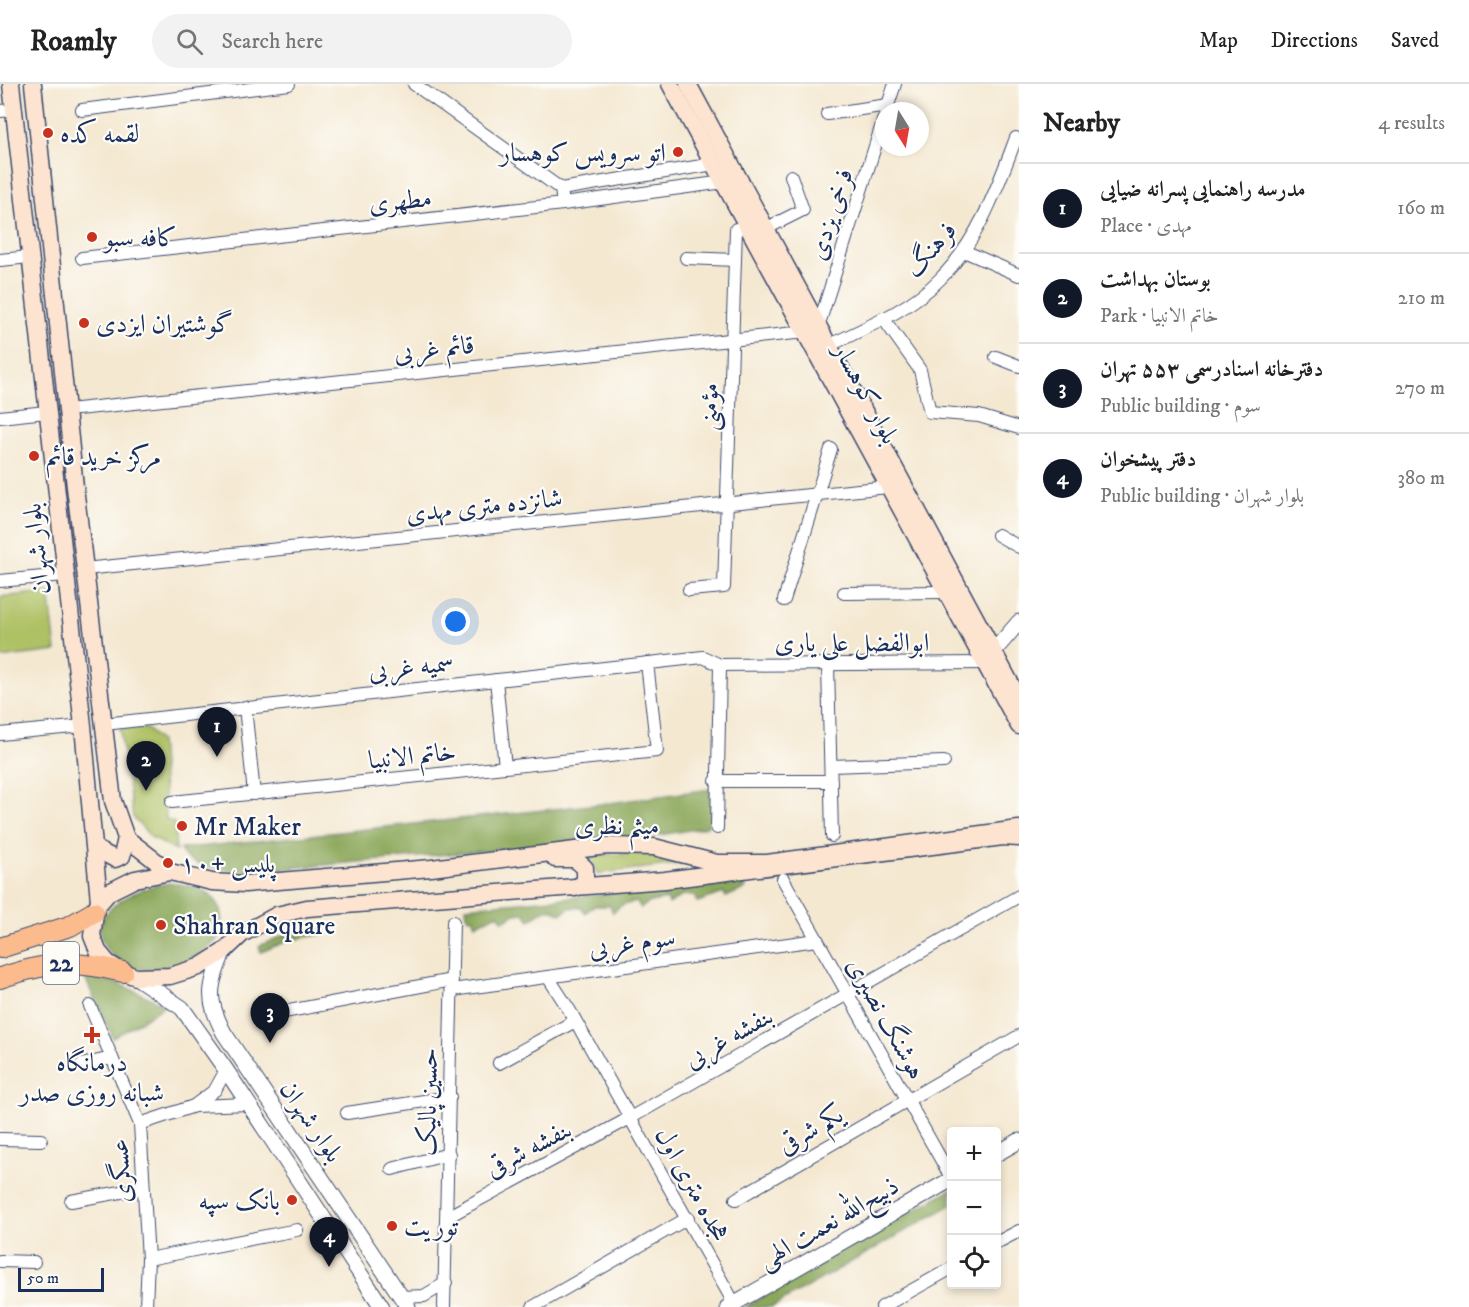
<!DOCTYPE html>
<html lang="en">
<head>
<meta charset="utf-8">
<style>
  body { margin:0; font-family:"IM FELL DW Pica",Amiri,serif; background:#f2f2f2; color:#222 }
  .controls { position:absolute; right:18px; bottom:18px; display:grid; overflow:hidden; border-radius:6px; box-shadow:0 3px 9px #0003 }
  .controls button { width:54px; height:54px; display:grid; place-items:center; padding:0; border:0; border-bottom:2px solid #e0e0e0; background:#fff; color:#222; font:30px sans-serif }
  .compass { position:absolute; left:875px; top:18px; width:54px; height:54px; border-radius:50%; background:#fff; box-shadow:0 3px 9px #0003; rotate:169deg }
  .scale { position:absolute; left:18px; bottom:15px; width:86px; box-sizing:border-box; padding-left:6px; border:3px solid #1b2f5e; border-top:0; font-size:16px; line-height:21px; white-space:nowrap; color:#1b2f5e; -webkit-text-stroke:4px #fdfcf7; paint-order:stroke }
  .you { position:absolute; left:456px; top:538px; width:21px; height:21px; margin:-15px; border:4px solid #fff; border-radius:50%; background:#1a73e8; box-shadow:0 0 0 9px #1a73e833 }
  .badge { display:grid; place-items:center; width:39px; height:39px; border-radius:50%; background:#111827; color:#fff; font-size:20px; font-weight:700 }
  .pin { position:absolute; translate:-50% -50px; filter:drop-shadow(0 2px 3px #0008) }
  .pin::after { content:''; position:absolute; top:32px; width:21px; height:18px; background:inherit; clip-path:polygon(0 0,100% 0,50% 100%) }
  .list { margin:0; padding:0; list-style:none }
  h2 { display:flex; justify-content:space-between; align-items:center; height:78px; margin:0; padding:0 24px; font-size:26px }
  h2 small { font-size:20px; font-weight:400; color:#767676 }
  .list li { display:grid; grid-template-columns:39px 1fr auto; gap:18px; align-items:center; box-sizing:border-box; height:90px; padding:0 24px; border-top:2px solid #e0e0e0 }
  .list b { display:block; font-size:22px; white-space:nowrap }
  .list p { margin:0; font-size:20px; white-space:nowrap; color:#767676 }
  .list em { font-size:20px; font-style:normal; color:#767676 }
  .icon { flex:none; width:33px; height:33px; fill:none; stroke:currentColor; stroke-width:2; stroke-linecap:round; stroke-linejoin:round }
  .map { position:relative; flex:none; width:1019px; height:1223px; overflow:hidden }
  header { display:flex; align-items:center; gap:36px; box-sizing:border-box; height:84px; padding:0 30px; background:#fff; border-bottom:2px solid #e0e0e0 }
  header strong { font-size:28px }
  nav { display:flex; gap:33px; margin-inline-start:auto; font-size:21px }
  .search { width:420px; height:54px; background:#f2f2f2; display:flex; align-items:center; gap:15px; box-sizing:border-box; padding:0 21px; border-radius:33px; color:#767676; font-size:22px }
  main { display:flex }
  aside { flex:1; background:#fff }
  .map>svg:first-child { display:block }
  .green { fill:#afc165; stroke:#657862; stroke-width:1.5 }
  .forest { fill:#8ba75a; stroke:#536b5c; stroke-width:1.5 }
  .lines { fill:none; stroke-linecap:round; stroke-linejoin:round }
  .minor-casing { stroke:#3c4b6f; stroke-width:14 }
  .tertiary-casing { stroke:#3c4b6f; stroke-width:17 }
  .secondary-casing { stroke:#3c4b6f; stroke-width:19 }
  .trunk-casing { stroke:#3c4b6f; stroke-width:22 }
  .minor { stroke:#fff; stroke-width:12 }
  .tertiary { stroke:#fff; stroke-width:15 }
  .secondary { stroke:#fde4d1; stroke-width:16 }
  .trunk { stroke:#fbbb8c; stroke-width:20 }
  .poi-dot { fill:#c8321e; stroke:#fdfcf7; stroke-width:2 }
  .labels { text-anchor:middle; stroke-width:4.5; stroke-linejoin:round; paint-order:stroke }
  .shield { fill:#fdfcf7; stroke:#5f6c8c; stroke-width:1.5 }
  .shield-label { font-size:24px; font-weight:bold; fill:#1b2f5e }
  .poi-label { font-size:26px; fill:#1b2f5e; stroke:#fdfcf7; text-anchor:start }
  .street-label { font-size:26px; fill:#1b2f5e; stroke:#fdfcf7 }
</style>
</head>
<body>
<header>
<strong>Roamly</strong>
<div class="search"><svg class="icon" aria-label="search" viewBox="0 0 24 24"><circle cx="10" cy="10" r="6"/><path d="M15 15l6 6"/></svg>Search here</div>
<nav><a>Map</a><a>Directions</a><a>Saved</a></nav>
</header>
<main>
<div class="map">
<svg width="1019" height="1223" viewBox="0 0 1019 1223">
  <rect width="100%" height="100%" fill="#fdfcf7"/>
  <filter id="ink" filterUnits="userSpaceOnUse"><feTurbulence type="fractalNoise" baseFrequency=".0167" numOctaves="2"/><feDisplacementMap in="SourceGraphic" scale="12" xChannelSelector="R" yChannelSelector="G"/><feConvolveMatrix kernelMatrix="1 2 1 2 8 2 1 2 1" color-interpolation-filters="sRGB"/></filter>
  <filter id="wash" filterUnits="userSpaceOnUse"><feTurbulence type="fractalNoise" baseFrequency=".008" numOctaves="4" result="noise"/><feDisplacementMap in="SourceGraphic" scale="24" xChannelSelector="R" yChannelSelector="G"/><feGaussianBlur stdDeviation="1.35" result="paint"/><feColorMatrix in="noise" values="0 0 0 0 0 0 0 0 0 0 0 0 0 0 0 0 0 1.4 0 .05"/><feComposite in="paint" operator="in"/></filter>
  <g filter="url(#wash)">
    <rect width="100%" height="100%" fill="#f4e8d1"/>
    <g class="green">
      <polygon points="49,508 56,567 0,574 0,513"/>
      <polygon points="137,643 147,645 160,657 166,736 174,738 176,767 151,753 133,733 120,645"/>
      <path d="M641,769L691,778L597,790C594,777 589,773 576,772Z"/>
    </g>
    <g class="forest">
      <path d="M710,705L711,736L706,743L654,752L256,787C236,786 189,787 180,765L610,719Z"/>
      <path d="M743,797L746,804L726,813L724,809L697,818L694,811H683L669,820L667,815L650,818L641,824L637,818L622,821L613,828L610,822H594L585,829L581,823L569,824L561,830C548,821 541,828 530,836L524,829L515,830L503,837L498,830L475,841L474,834L467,833L466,823Z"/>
      <path d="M170,799C204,802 230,813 219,853C197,881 140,901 111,870C74,831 138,802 170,799Z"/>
      <polygon points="323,844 323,850 290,856 261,868 259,862 289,849"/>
      <polygon points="83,890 119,900 166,921 113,954"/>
      <polygon points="951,1105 951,1121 772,1223 745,1223"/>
    </g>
  </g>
  <g filter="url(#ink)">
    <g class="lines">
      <g class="minor-casing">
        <g id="minor">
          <polyline points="414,0 561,105 563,120"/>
          <polyline points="82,26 289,0"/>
          <polyline points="0,27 14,26"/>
          <polyline points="886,27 895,0"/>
          <polyline points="827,30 888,21"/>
          <polyline points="561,105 714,80"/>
          <polyline points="767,144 803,126 791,92"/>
          <polyline points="964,167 1019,191"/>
          <polyline points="82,174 563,120 724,98"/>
          <polyline points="686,174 735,176"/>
          <polyline points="0,176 30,173"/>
          <polyline points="883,234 920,286 930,328 979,332 1019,344"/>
          <polyline points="819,240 884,34"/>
          <path d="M830,261C867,243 911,225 940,195C979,156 997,104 1016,54"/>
          <polyline points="996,273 1019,282"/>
          <polyline points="68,326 805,248"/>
          <polyline points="0,333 46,328"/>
          <polyline points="998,451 1019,463"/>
          <polyline points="84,485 888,403"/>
          <polyline points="0,497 64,491"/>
          <polyline points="689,506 724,503 736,145"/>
          <polyline points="844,509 945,508"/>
          <polyline points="784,516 831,365"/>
          <polyline points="828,580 832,752"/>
          <polyline points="496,596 505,683"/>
          <polyline points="245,623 254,710"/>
          <polyline points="104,640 703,573 720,581 984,579"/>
          <polyline points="0,650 83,642"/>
          <polyline points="831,682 944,678"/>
          <polyline points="716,697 831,697"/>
          <polyline points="172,718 657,667 647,579"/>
          <polyline points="717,744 720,581"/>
          <polyline points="783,795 952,1095"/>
          <polyline points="548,893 570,927 734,1219"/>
          <polyline points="452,906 817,856"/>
          <polyline points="90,922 140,1040 148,1175 146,1223"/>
          <polyline points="268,931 452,896"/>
          <polyline points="499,979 575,937"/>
          <polyline points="81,981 112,974"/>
          <polyline points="195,1021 215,1006 226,986"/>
          <polyline points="347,1029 450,1013"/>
          <polyline points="140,1040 194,1022 249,1020"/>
          <polyline points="0,1055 41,1056"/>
          <polyline points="392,1085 449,1070"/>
          <polyline points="736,1115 1019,952"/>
          <polyline points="71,1117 143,1104"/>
          <polyline points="447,1133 630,1034 1019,812"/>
          <polyline points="996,1159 1019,1147"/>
          <polyline points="148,1175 297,1146"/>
          <polyline points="0,1177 34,1178"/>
          <polyline points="401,1213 424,1212 446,1199"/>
          <polyline points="444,1223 453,838"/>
          <polyline points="533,1223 688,1134"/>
          <polyline points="882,1223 952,1184"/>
        </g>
      </g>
      <g class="tertiary-casing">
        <g id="tertiary">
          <polyline points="994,567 1019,538"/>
          <path d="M223,868C209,905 206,914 224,949L408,1223"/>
          <polyline points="136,893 182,924 226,986 382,1223"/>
          <polyline points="996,1070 1019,1057"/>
          <polyline points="728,1223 952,1095"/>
        </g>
      </g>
      <g class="secondary-casing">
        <g id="secondary">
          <polyline points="11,0 83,642 99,817"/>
          <polyline points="33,0 75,403 113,717 126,754 170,788"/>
          <polyline points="670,0 1019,642"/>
          <polyline points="688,0 1019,615"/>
          <polyline points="1019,745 767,779 717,779 654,763 607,762 431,784 245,800 212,798 170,788 135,795 109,808 96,823 92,852 98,867 108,879 123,888 136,893 170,892 199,883 223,868 242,850 277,831 307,824 665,796 1003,753 1019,754"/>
          <polyline points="96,765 115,775 122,772 126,754"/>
          <polyline points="555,775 575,775 585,784 585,798 575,804"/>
        </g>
      </g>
      <g class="trunk-casing">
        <g id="trunk">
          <polyline points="0,864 70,842 94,828"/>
          <path d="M0,894C49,878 72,875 123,888"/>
        </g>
      </g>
      <use href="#minor" class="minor"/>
      <use href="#tertiary" class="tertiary"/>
      <use href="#secondary" class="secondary"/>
      <use href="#trunk" class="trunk"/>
    </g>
  </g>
  <g class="poi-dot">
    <circle cx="48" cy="49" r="6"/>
    <circle cx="678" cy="68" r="6"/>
    <circle cx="92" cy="153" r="6"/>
    <circle cx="84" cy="239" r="6"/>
    <circle cx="34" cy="372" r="6"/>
    <circle cx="182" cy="742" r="6"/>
    <circle cx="168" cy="779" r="6"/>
    <circle cx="161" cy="841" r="6"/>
    <path d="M89 942h6v6h6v6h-6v6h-6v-6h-6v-6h6z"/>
    <circle cx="292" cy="1116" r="6"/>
    <circle cx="392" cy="1142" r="6"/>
  </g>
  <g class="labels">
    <rect class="shield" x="43" y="858" width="36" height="42" rx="4.5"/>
    <g class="shield-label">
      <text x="61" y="887">22</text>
    </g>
    <g class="poi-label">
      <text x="60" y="58">لقمه کده</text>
      <text x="666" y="77" text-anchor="end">اتو سرویس کوهسار</text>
      <text x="104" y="162">کافه سبو</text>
      <text x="96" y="248">گوشتیران ایزدی</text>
      <text x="46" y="381">مرکز خرید قائم</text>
      <text x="194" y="751">Mr Maker</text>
      <text x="180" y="788">پلیس +۱۰</text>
      <text x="173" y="850">Shahran Square</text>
      <text x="92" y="987" text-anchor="middle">درمانگاه<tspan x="92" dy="30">شبانه روزی صدر</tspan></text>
      <text x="280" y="1125" text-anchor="end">بانک سپه</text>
      <text x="404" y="1151">توریت</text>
    </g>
    <g class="street-label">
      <text transform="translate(400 116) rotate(-6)" y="9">مطهری</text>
      <text transform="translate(830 130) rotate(-72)" y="9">فرخی یزدی</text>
      <text transform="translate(930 165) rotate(-49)" y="9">فرهنگ</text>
      <text transform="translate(434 264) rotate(-6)" y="9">قائم غربی</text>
      <text transform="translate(867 309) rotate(62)" y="9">بلوار کوهسار</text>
      <text transform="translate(708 323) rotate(-88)" y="9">مؤمنی</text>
      <text transform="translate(484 421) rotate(-6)" y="9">شانزده متری مهدی</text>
      <text transform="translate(36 465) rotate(-96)" y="9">بلوار شهران</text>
      <text x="852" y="567">ابوالفضل علی یاری</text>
      <text transform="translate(411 582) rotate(-6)" y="9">سمیه غربی</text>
      <text transform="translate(412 671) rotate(-6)" y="9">خاتم الانبیا</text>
      <text x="617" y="750">میثم نظری</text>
      <text transform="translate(632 858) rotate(-8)" y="9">سوم غربی</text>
      <text transform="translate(887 934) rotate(61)" y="9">هوشنگ نصیری</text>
      <text transform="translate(728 953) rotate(-30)" y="9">بنفشه غربی</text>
      <text transform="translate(427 1018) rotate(-89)" y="9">حسین پالیک</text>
      <text transform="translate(312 1037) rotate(56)" y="9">بلوار شهران</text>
      <text transform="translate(810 1045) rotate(-30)" y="9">یکم شرقی</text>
      <text transform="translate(528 1064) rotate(-28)" y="9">بنفشه شرقی</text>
      <text transform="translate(120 1087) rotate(-93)" y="9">عسگری</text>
      <text transform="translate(693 1100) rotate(61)" y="9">هجده متری اول</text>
      <text transform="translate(828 1138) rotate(-30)" y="9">ذبیح‌الله نعمت الهی</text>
    </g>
  </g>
</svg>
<div class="controls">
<button>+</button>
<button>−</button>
<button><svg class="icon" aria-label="locate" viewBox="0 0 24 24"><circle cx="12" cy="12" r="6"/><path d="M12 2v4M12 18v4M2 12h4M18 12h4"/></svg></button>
</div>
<svg class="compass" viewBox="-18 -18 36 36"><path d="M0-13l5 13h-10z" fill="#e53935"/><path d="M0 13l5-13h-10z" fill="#767676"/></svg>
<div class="scale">50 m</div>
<div class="you"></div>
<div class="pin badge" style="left:217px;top:673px">1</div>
<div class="pin badge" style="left:146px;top:707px">2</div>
<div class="pin badge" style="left:270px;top:959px">3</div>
<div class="pin badge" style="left:329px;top:1183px">4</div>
</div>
<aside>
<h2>Nearby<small>4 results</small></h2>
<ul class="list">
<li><span class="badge">1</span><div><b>مدرسه راهنمایی پسرانه ضیایی</b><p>Place · مهدی</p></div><em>160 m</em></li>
<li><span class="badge">2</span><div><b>بوستان بهداشت</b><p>Park · خاتم الانبیا</p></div><em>210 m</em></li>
<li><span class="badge">3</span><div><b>دفترخانه اسنادرسمی ۵۵۳ تهران</b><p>Public building · سوم</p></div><em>270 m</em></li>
<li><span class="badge">4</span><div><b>دفتر پیشخوان</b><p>Public building · بلوار شهران</p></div><em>380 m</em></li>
</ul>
</aside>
</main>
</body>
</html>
